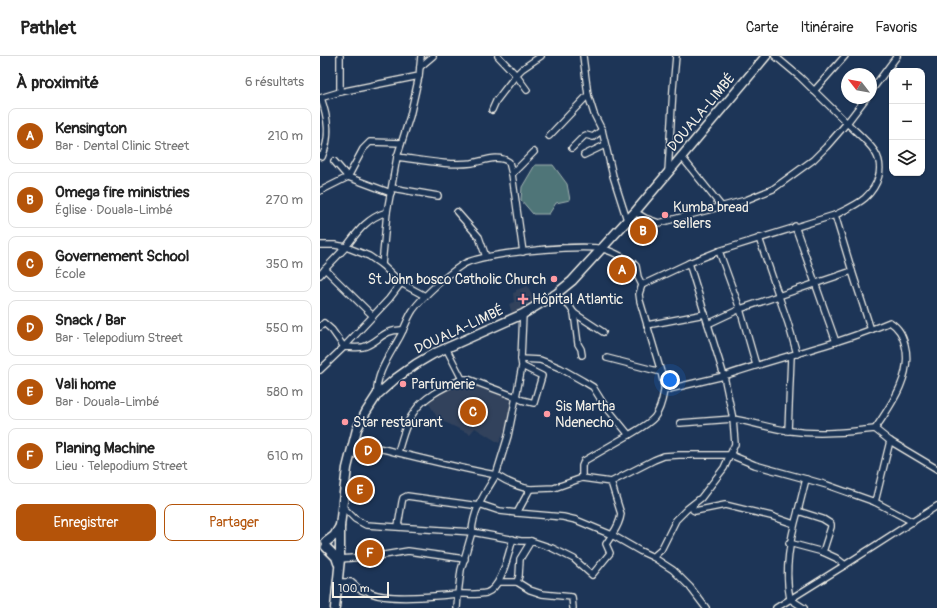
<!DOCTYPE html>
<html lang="fr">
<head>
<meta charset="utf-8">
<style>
  body { margin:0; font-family:Pangolin,sans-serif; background:#f2f2f2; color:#222 }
  .controls { position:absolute; right:12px; top:12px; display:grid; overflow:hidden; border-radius:8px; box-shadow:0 1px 3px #0004 }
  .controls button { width:36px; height:36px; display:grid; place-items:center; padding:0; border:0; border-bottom:1px solid #e0e0e0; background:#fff; color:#222; font:20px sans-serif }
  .compass { position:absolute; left:521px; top:12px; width:36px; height:36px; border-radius:50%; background:#fff; box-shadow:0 1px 3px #0004; rotate:301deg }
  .scale { position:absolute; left:12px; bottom:10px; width:57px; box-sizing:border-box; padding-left:4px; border:2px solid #f4f1e8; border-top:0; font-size:11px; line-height:14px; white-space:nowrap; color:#f4f1e8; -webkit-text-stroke:3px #1d3557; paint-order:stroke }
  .you { position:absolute; left:350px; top:324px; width:14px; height:14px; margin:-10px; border:3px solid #fff; border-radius:50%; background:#1a73e8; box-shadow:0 0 0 6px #1a73e833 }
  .badge { display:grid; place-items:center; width:26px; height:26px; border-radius:50%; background:#b45309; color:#fff; font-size:13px; font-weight:700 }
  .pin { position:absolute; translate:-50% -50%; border:2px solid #fff; box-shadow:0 1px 4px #0006 }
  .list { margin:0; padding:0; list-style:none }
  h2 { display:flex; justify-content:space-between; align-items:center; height:52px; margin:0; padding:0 16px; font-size:17px }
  h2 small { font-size:13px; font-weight:400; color:#767676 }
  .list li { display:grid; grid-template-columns:26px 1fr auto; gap:12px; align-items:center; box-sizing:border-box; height:56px; margin:0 8px 8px; padding:0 8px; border:1px solid #e0e0e0; border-radius:8px }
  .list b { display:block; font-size:15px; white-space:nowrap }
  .list p { margin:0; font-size:13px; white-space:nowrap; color:#767676 }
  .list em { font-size:13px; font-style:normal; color:#767676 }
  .actions { display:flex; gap:8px; padding:12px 16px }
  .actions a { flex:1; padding:9px 0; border:1px solid #b45309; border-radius:8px; text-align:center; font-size:14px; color:#b45309 }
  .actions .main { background:#b45309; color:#fff }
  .icon { flex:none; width:22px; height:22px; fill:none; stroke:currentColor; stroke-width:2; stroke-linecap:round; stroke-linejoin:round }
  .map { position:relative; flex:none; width:617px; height:552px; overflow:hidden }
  header { display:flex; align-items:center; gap:24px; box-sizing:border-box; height:56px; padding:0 20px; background:#fff; border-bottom:1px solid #e0e0e0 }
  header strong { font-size:19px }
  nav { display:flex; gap:22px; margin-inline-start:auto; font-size:14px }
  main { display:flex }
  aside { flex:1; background:#fff }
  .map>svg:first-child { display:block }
  .built { fill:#31425c }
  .green { fill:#4f7578; stroke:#a2b3b0 }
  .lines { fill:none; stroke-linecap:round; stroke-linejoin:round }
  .minor-casing { stroke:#f4f1e8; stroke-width:8 }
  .highway-casing { stroke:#f4f1e8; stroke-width:11 }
  .minor { stroke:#1d3557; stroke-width:5.5 }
  .highway { stroke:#1d3557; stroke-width:8 }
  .poi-dot { fill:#ff9aa2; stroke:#1d3557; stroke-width:1.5 }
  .labels { text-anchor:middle; stroke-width:3; stroke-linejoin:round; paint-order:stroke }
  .street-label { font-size:14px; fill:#f4f1e8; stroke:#1d3557 }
  .poi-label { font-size:14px; fill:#f4f1e8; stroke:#1d3557; text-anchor:start }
</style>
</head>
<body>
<header>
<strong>Pathlet</strong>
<nav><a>Carte</a><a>Itinéraire</a><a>Favoris</a></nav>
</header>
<main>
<aside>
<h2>À proximité<small>6 résultats</small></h2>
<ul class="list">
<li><span class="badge">A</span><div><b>Kensington</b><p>Bar · Dental Clinic Street</p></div><em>210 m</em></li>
<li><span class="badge">B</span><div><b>Omega fire ministries</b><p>Église · Douala-Limbé</p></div><em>270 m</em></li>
<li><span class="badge">C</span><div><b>Governement School</b><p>École</p></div><em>350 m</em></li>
<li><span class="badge">D</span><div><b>Snack / Bar</b><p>Bar · Telepodium Street</p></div><em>550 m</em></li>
<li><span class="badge">E</span><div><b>Vali home</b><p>Bar · Douala-Limbé</p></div><em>580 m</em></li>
<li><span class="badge">F</span><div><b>Planing Machine</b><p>Lieu · Telepodium Street</p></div><em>610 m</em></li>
</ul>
<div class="actions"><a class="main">Enregistrer</a><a>Partager</a></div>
</aside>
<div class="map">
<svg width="617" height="552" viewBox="0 0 617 552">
  <rect width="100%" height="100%" fill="#1d3557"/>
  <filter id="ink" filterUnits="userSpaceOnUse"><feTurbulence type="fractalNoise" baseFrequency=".025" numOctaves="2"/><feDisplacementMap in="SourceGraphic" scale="8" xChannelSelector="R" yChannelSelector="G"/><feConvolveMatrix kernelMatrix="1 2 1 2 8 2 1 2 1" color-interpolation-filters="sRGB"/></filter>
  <g filter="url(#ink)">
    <g class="built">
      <polygon points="208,230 215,247 201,255 192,258 189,248 194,246 193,237 196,236 196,234"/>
      <polygon points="141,322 192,340 193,349 187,371 179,387 155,372 150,378 118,363 107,344"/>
    </g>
    <polygon class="green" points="215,109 233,109 247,128 250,144 236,147 229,158 213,158 201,144 202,131"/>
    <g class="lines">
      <g class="minor-casing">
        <g id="minor">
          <polyline points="178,0 196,19 202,13 221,0"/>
          <polyline points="263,0 268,39 274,58 282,74 293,120 307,164"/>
          <polyline points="455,0 480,21 527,67 546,42"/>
          <polyline points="100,11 113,0"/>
          <polyline points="494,35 525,0"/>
          <polyline points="551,35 577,0"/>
          <polyline points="20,36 99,20"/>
          <polyline points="0,42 20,36 20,0"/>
          <polyline points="172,54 176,45 196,19 207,34"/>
          <polyline points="229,80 268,39"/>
          <polyline points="252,92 264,80 266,79 273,81 282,74"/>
          <polyline points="264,99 285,89"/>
          <path d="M0,100L2,101C11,81 8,62 1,42"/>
          <polyline points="361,100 402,151"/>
          <polyline points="77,101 90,60 99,20 101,0"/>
          <polyline points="348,116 353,33 356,0"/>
          <polyline points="192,118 214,96"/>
          <polyline points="72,132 118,140"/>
          <polyline points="0,135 28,121 14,105"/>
          <polyline points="71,137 28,121 43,93 50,86 81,87"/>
          <path d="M67,156C47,162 38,175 26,191L49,200L62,209L81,227L105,240"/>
          <polyline points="137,156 159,181 166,201"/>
          <path d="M315,156L325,162L339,167L426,144L453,133L493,104L506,91L527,67C536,76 548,85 555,96C565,112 558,130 545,142C537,149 525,154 515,159L399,195L369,207"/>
          <polyline points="515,159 532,215 551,274"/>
          <polyline points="475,170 516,286"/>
          <polyline points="439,182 468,267 477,298"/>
          <polyline points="0,189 15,189 26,191"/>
          <polyline points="399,195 420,253 436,309"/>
          <path d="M62,209L67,156L77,101C102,104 128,110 152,107C164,105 178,98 189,106L192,118L203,196"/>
          <polyline points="0,219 5,213"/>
          <polyline points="322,229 369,207 404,320 345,334"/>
          <polyline points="236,238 250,251 254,257 283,276"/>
          <polyline points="254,257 258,288 261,293 262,299"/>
          <polyline points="53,260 69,243 81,227"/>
          <polyline points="388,268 420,253 532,215"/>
          <polyline points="327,269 385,258"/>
          <polyline points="0,271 4,267 12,274 24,291 53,260 5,213 26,191"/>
          <path d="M287,302L341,316C342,322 345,329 344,335C339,363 333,365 309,379"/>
          <polyline points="201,303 220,304 228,307 240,312 263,325 273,331 283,347 309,379 264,405 262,410 262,422 234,432 210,433"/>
          <polyline points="202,310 222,320 214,347 202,344 196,341 202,310 201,303 203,258"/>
          <path d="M0,314L24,291C30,291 37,292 43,291C60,286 62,273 83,274"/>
          <path d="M57,339C55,320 69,300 78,284C84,274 87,263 93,254C104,239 127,219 142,209C160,197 261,188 283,193C293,195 304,202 313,207L316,210L318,221L322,229L319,238L320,245L341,316"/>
          <path d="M360,367L413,363L404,320C459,301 516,289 570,266C579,272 582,278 585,289C593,319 571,349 555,373"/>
          <polyline points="468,375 471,300"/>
          <path d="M78,396C82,382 86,367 94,356C104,340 125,331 142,323"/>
          <path d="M262,422L291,426L301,458C300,466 296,473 292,479L320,495L333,501L341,494L356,464L367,453L381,442L404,412L415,388L413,363C433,366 452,373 471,375C499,379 528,376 555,373L570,385L617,413"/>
          <polyline points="291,426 334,404 344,400 359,399 411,399 435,409 486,423"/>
          <polyline points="555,446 593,466"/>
          <polyline points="159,448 180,455 197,457"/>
          <polyline points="373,449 373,454 375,455 405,449 451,460 474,468"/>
          <path d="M23,451L35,463L46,469L152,476C153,454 165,437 176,419C128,410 81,397 33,386"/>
          <path d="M478,455C470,484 464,514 470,543L484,552"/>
          <polyline points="78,470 82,446 83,442 87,440 159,450"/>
          <polyline points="211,485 200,503 199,520 197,526 210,534 222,538 252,541 253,552"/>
          <polyline points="469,487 503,496"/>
          <polyline points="333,501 353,514 370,531 386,552"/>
          <polyline points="20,503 58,500 88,495 145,503"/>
          <polyline points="525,509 516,502 503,496 511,471 511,468 503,463 478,455 486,423 507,429 555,446 570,385"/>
          <path d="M17,526H31L39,533L44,535L46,534C48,535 49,536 51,537C70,545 117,540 138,538L141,514L152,476L201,485H211L232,492L254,503L272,519L290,497L286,488L292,479L256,464L243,461L197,457L210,433C198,431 187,426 176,419L188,380L196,341L148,323H142L126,292"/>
          <polyline points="179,526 197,526"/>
          <path d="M137,552L138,538C147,538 157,539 166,537C182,532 188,498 193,483"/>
          <polyline points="456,552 525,509 617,450"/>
        </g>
      </g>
      <g class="highway-casing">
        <g id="highway">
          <polyline points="6,486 14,480 20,470"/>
          <polyline points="6,491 16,501 18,507"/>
          <polyline points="15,552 20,503 20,470 27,412 37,373 46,356 57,339 75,323 96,308 113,298 203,258 236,238 252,225 315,156 446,0"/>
        </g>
      </g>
      <use href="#minor" class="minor"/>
      <use href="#highway" class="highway"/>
    </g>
  </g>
  <g class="poi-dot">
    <circle cx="345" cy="159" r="4"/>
    <circle cx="234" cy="223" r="4"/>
    <path d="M201 237h4v4h4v4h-4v4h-4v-4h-4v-4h4z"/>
    <circle cx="83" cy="328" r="4"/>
    <circle cx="227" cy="358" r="4"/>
    <circle cx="25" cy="366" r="4"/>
  </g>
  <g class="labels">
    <g class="street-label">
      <text transform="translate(381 56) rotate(-50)" y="5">DOUALA-LIMBÉ</text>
      <text transform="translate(139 273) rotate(-25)" y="5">DOUALA-LIMBÉ</text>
    </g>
    <g class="poi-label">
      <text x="353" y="156">Kumba bread<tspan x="353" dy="16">sellers</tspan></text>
      <text x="226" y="228" text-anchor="end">St John bosco Catholic Church</text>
      <text x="212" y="248">Hôpital Atlantic</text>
      <text x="91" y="333">Parfumerie</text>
      <text x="235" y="355">Sis Martha<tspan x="235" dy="16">Ndenecho</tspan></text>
      <text x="33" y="371">Star restaurant</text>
    </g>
  </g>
</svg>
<div class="controls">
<button>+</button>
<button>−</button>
<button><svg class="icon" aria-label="layers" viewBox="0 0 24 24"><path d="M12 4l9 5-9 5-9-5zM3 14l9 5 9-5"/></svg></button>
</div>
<svg class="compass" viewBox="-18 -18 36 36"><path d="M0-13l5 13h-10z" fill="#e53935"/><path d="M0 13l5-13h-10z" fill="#767676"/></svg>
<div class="scale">100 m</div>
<div class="you"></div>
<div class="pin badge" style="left:302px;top:214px">A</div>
<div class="pin badge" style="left:323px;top:175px">B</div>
<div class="pin badge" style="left:153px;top:356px">C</div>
<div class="pin badge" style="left:48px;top:395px">D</div>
<div class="pin badge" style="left:40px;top:434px">E</div>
<div class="pin badge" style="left:50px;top:497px">F</div>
</div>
</main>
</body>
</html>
